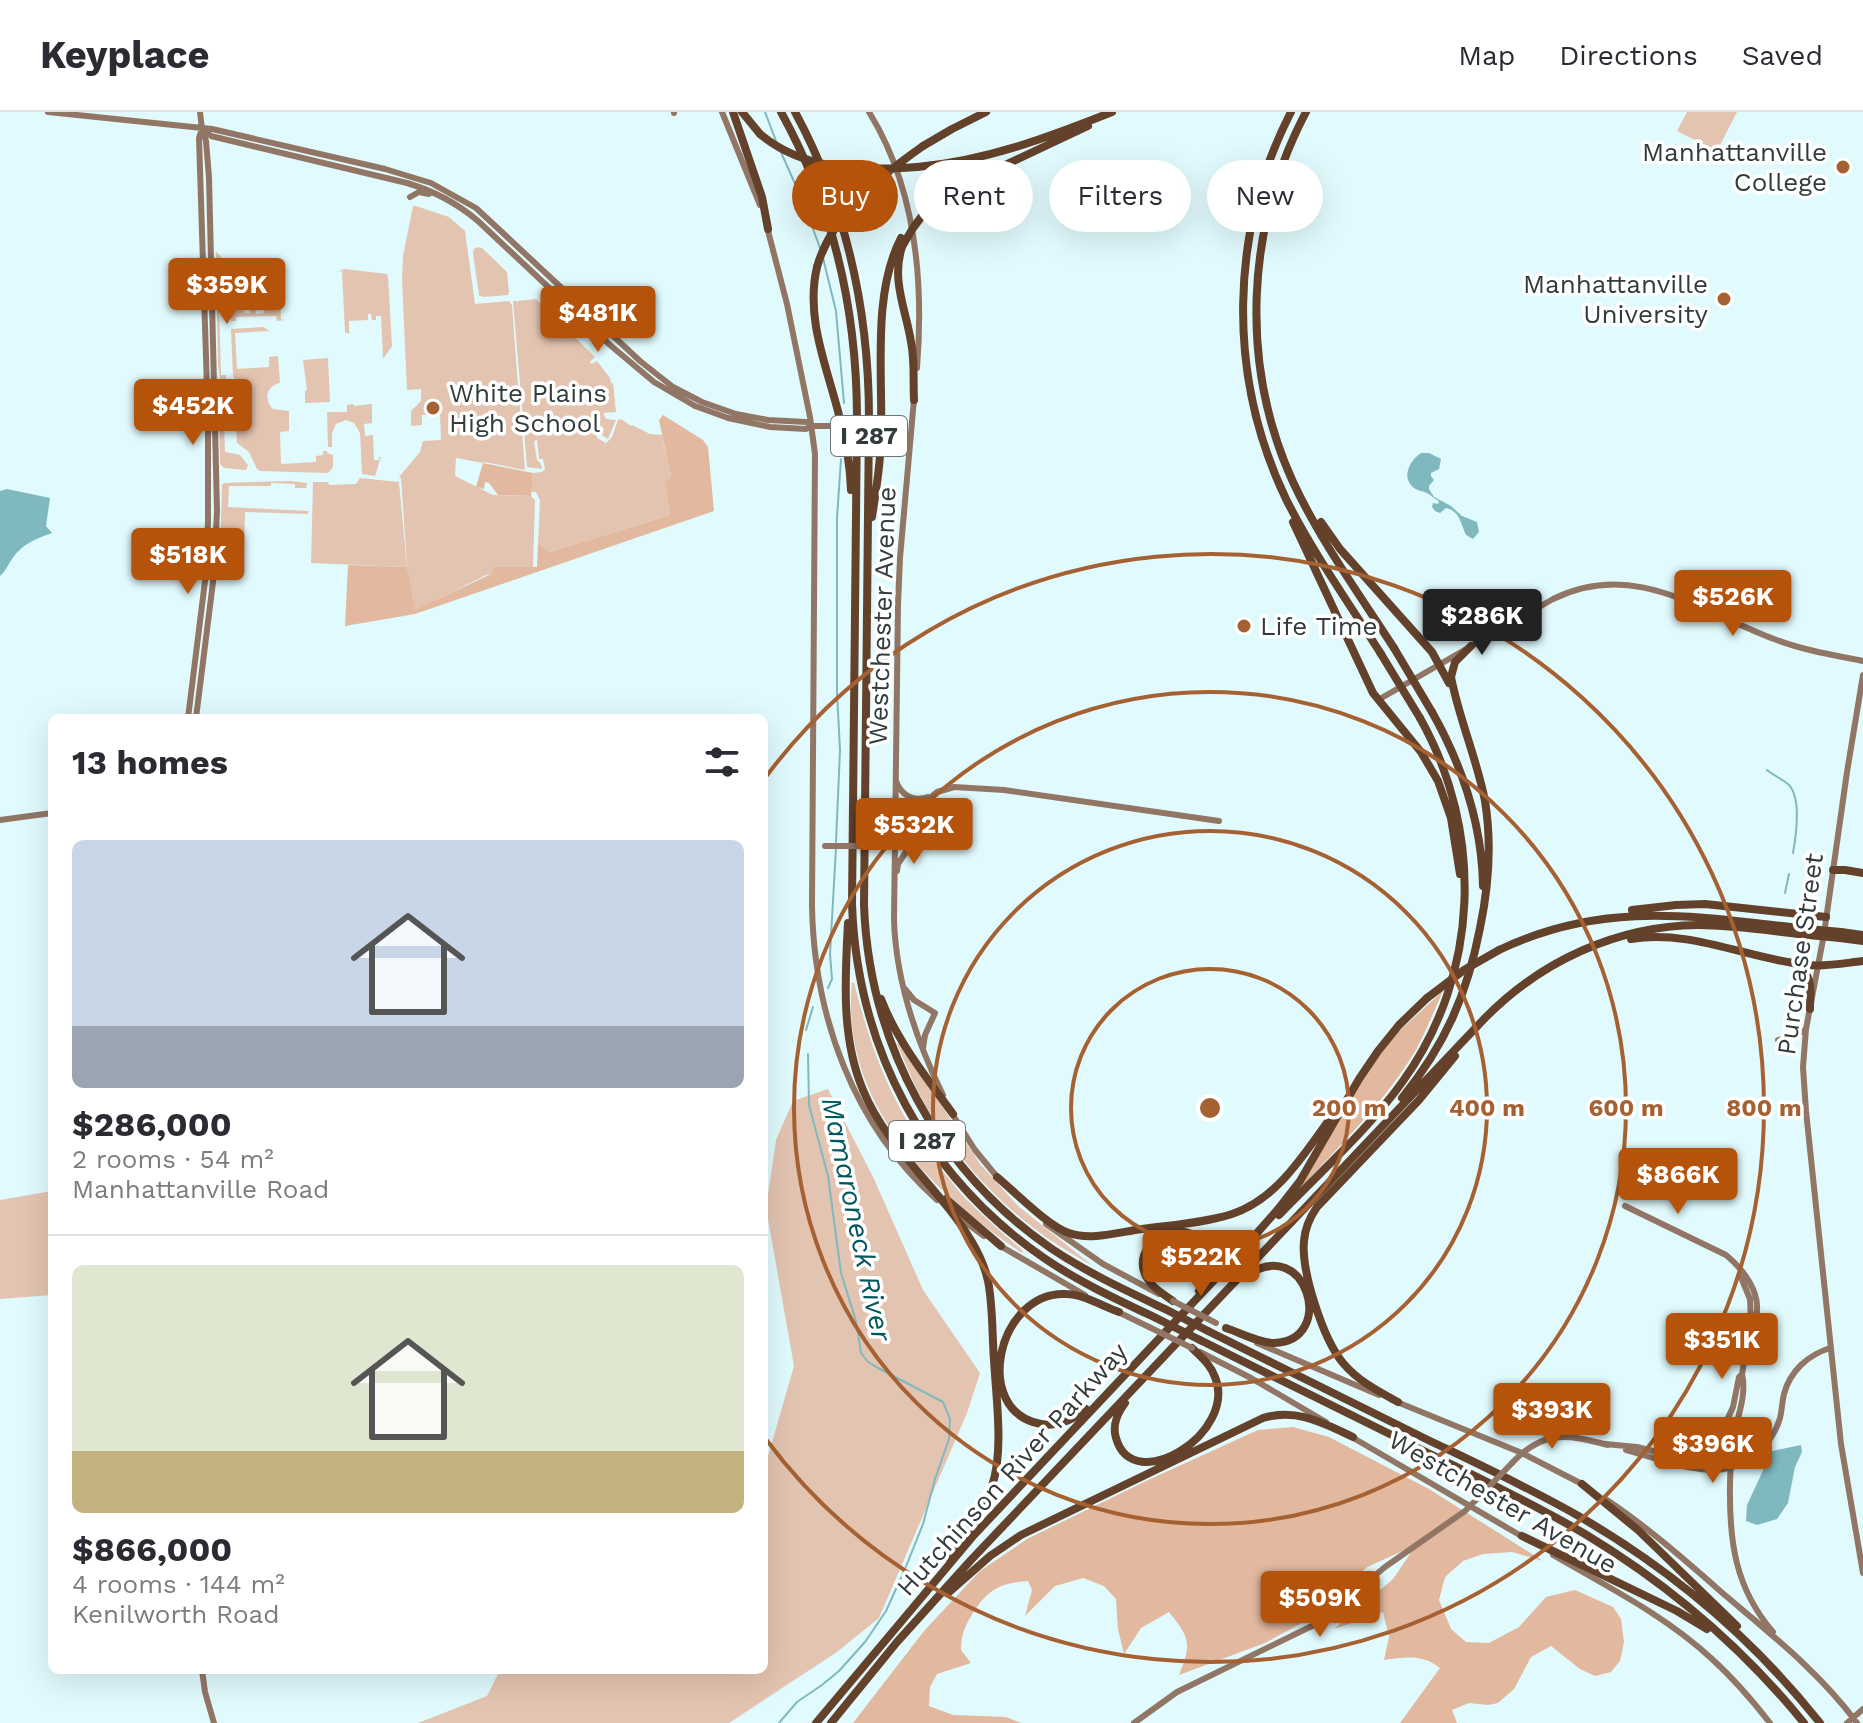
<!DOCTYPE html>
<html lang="en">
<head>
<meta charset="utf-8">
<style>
  :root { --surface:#fff; --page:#f2f2f3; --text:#2b2b33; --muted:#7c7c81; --line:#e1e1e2; --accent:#b45309 }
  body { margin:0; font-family:"Work Sans",sans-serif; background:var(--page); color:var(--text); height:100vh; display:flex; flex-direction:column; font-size:30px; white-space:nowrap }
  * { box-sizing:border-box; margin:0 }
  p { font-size:26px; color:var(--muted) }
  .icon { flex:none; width:44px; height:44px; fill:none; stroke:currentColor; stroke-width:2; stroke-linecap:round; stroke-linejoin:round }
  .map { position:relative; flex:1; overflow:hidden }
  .details { position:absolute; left:48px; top:602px; width:720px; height:960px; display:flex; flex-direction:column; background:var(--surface); border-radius:12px; box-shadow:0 8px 32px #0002 }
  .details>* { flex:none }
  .banner { position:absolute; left:792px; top:48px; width:760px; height:72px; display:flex; gap:16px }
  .price { position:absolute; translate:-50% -68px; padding:0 18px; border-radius:8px; background:var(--accent); color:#fff; font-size:26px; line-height:52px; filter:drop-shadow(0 2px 4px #0008) }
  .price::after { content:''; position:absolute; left:50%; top:48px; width:24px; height:18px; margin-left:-12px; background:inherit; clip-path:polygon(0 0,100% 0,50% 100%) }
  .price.on { background:#222; color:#fff }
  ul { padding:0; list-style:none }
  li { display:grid; align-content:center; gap:16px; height:424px; padding:0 24px }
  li+li { border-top:2px solid var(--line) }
  li span { display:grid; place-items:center; height:248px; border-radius:12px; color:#555 }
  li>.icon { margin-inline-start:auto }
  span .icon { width:144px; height:144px; fill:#fffc; stroke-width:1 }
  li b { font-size:34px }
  h2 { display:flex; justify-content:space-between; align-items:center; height:96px; padding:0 24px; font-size:34px }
  .tag { padding:0 28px; border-radius:36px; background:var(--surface); box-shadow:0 8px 32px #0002; font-size:28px; line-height:72px }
  .tag.on { background:var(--accent); color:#fff }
  header { display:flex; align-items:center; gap:48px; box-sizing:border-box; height:112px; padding:0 40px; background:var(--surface); border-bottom:2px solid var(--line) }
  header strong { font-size:38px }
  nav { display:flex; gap:44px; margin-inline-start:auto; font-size:28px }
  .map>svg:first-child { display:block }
  .green { fill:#e3c4b1 }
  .forest { fill:#e2b89e }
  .water { fill:#7fb9bf }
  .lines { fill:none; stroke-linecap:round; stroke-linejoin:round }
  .stream { stroke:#7fb9bf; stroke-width:2 }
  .secondary { stroke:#917666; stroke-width:6 }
  .highway { stroke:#63412a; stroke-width:8 }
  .secondary-bridge { stroke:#917666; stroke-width:6 }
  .highway-bridge { stroke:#63412a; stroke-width:8 }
  .ring { fill:none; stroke:#a66132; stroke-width:4 }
  .poi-dot { fill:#a66132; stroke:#fff; stroke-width:3 }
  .labels { text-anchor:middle; stroke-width:7; stroke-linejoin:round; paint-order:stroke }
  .shield { fill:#fff; stroke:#707677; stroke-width:2 }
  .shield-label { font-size:24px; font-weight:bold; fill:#323c3d }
  .poi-label { font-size:26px; fill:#323c3d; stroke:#fff; text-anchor:end }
  .street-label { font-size:26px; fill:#323c3d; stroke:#fff }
  .water-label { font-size:28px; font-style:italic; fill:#00585f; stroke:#fff }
  .centre { fill:#a66132; stroke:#fff; stroke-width:4 }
  .ring-label { font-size:24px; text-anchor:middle; font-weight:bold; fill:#a66132; stroke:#fff; stroke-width:7; stroke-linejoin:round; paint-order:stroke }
</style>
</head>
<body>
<header>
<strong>Keyplace</strong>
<nav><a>Map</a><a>Directions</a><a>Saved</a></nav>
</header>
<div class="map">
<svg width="1863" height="1611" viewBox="0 0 1863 1611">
  <rect width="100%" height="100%" fill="#e1fafd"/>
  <path class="green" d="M1687 0H1737L1717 39 1677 19Z
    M413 94H416L449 105 465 119 475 192 509 189 512 193 518 274 512 275V283H519L525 358 484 350 483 351 456 346 455 364 493 383 531 384 535 388 533 455H493L491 462 486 463 415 499 408 468 401 366 399 365 420 340 423 329 441 328 440 302 422 303V313L411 314V299L421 289V277L407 278 402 167 403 144Z
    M478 135 482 136 507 160 509 180 508 183 483 185 479 183 473 141 474 137Z
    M216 140C220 143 223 145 222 151L218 152 221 263H226L227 282V285L223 286 225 340 240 343 248 353 246 358 224 356 220 352 219 300 222 276 218 254Z
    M235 147 244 148 246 151 268 154 270 150H274V165H270V170H259L249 166H229V152Z
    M344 157 387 162 388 165 392 234 383 247 381 204H376V208H372L371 202H368V208L349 209V222L345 220 342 159 337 160Z
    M232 169 242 170 246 176 244 187H242L243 198 245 201H250V194H255L256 202 264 201V196L265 195 263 186 255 187V189H252L250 171 283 175 280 179 281 207 285 208 277 209 276 204 236 205V209H231L228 170Z
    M536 187 595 245 590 250 591 252 597 249 610 266 611 271H613L616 300 603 301 606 307 616 308 608 327 602 323 600 316 597 317V326L606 331 595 343 612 325 618 308 621 307 631 314 632 313 650 322 662 323 671 364 665 371 670 403 550 440 538 431 540 388 536 380H531L533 361 541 360 545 358 543 347H539L537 328 534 329 537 348 541 352 542 357 527 355 513 189H517L518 192V189Z
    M264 215 271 221 267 219 235 221 237 257 269 255V245L278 244 280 271C267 274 263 287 273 297L289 299V319L280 320 281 352 316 350V344L323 343V339H327V341L333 343V355L328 361 260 359 257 357 249 340 237 331 234 277 238 275 239 270 233 265 231 217Z
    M328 246 330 290 305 291V279L307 278 303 248Z
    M353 292 354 294 372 292V311L364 312 365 324 373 323 374 348H379V345H381L375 364 362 362 360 321 354 311 346 308 336 312 332 321V335H328L327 300H347V293Z
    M360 366 399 370 407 455 311 451 313 370H328L329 373 356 372Z
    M291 369 307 371 306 376H295V372L271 371V374H229L228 395 308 399V402L245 400 244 442 220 440 222 373 224 371Z
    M852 870 854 871C873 945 895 1002 945 1062 953 1071 960 1082 969 1090 986 1107 1005 1123 1023 1139L1022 1141C930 1079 840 991 852 870Z
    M900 930 980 1052 1018 1094 1093 1154C1072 1142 1050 1129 1031 1114 985 1078 943 1029 917 977 909 962 904 947 897 932Z
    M828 977 874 1067 923 1178 980 1261 967 1301 879 1506 837 1540 729 1611H418L487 1584 500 1558H764V1352L766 1351 794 1254 766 1096 776 1028 793 989Z
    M52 1079V1183L0 1187V1088Z"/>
  <path class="forest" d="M663 303 703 328 708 335 714 399 415 502 345 514 348 453 407 455 415 498 491 462 493 455H537L538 431 550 440 670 403 665 371 671 364 659 308Z
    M483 351 533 361 531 384 498 383 489 371 485 370 484 377 476 375Z
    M1443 879C1433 901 1424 925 1411 946 1380 995 1337 1036 1298 1079L1352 984 1378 944 1398 920Z
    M1293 1315 1329 1325 1429 1377 1543 1449 1512 1440 1483 1442 1463 1449 1445 1465 1439 1488 1451 1517 1466 1530 1489 1531 1519 1515 1546 1485 1575 1478 1613 1495 1621 1507 1624 1530 1620 1549 1611 1560 1595 1564 1580 1557 1551 1534 1531 1545 1514 1577 1498 1591 1488 1593 1469 1591 1452 1598 1457 1611H1400L1440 1556C1423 1542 1405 1545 1384 1548L1389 1525 1383 1500 1334 1517 1393 1467 1416 1433 1367 1455 1311 1506 1265 1531 1179 1563C1192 1532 1190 1526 1169 1500L1141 1516 1124 1542 1118 1517 1116 1487 1104 1474 1083 1466 1055 1474 1025 1504 1032 1478 1028 1469C1001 1471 988 1477 973 1501 965 1513 961 1523 961 1538L971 1551 937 1562 930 1575 929 1594 953 1603 1006 1605 1021 1611H853L924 1519 980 1459 1027 1427 1146 1369 1258 1318Z"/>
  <path class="water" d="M1421 341H1429L1441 347 1439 357 1431 361V364L1434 368 1429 374V377L1434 385 1451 394 1462 404 1477 410 1479 420 1473 427 1466 423C1461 412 1460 399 1446 396L1440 401 1435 399 1432 395 1433 391 1438 392 1439 389C1434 387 1431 383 1427 381 1423 379 1418 379 1414 376 1401 366 1409 349 1421 341Z
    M7 377 50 386 46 414 52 421C35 427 22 432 12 447 7 454 6 459 0 464V379Z
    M1801 1333 1802 1340 1795 1355 1788 1391 1777 1407 1757 1413 1746 1409 1747 1393 1772 1339Z"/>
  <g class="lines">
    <path class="stream" d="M765 0 776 29
      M780 38 804 92 820 136
      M823 146 836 199 844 291
      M1767 658C1773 663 1782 667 1788 672 1802 685 1796 724 1793 741
      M836 730 840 638 837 581V406L841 347
      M1785 781 1789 762
      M828 876 832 867 830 842 836 736
      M806 918 813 895
      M779 1611 797 1590 822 1573 839 1559 865 1530 886 1499 905 1457 923 1412 935 1367 949 1327 950 1307 943 1290 878 1256 868 1250 861 1241 856 1209 841 1161 828 1064 809 993 808 942"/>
    <path class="secondary" d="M48 0 212 17 385 57 431 71 476 96 640 249 673 275 702 290 736 302 768 308 806 310 811 314
      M722 0 760 93
      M869 0C916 76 924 168 917 256
      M674 1V0
      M202 17 211 24 407 71C434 79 457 91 478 109L610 233 654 270 695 294 728 306 770 315 806 317 811 314H828
      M410 85 419 80 429 82
      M767 115 787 192 810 305 815 342 812 794C814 904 853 1013 937 1088
      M914 287 900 446 898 492 894 808C896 870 916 928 943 983
      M1863 563 1847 660 1824 822 1806 917 1803 955 1806 999 1841 1332 1863 1461
      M1378 588 1553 487C1634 447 1700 499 1774 527 1802 538 1833 543 1863 549
      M188 606 206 461 208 409V307L199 26 202 17
      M196 606 214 462 217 399 209 65 206 29 202 17 200 0
      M896 669C901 683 913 690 928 685
      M0 708 52 701
      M882 734 900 735 908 731 927 688 937 680 954 675 1004 678 1219 709
      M897 759 898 752 912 731
      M905 877 914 888 935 901 925 923 923 936
      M1778 928 1790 926 1806 917
      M951 1000 975 1038 998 1066
      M958 1105 984 1124
      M1046 1112 1103 1152 1159 1182
      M997 1132 1085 1183
      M1740 1163 1750 1187 1751 1209
      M1116 1199 1149 1215
      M1257 1231 1379 1283
      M1200 1240 1251 1266 1326 1310
      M1397 1290 1522 1341 1584 1373
      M1713 1323H1721L1731 1328 1732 1332
      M1350 1324 1523 1425
      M1605 1332 1637 1335 1661 1341 1684 1338 1699 1331 1713 1323 1728 1306 1733 1295 1739 1265 1742 1262C1745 1247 1746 1231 1750 1217 1751 1212 1755 1209 1756 1205 1762 1181 1743 1157 1726 1143L1625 1094
      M1626 1338C1653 1345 1689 1359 1717 1358 1746 1356 1772 1334 1780 1306 1782 1298 1782 1290 1784 1282 1790 1259 1808 1243 1830 1236
      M1731 1339C1733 1314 1748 1287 1742 1262
      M1512 1351C1543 1318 1566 1322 1608 1333
      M1730 1372C1729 1429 1735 1476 1773 1520
      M1607 1388C1649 1416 1687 1450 1726 1484 1772 1523 1821 1562 1857 1611
      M1553 1443C1608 1475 1666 1504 1712 1547 1734 1567 1752 1588 1770 1611
      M202 1558 205 1580 214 1611
      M1134 1611 1177 1580 1316 1512 1385 1455 1465 1399 1480 1384
      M1847 1611 1863 1597"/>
    <path class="highway" d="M733 0 762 85 768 117
      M742 0 760 22
      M781 0C834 96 857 198 857 307L852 792C857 936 925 1064 1044 1146 1079 1170 1118 1188 1156 1206
      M795 0C847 96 869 199 869 307L864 793C869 931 938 1059 1052 1137 1088 1161 1127 1179 1165 1197
      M1291 0C1229 121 1227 264 1286 387 1313 441 1349 491 1381 542
      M1306 0C1246 114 1239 252 1293 370 1320 428 1359 482 1394 536
      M923 34 952 17 986 0
      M917 55C986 49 1049 25 1112 0
      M931 92 954 77 1088 14
      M902 135C891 168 906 198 911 230 915 249 913 269 914 288
      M817 155C805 206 827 255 839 303 846 328 850 353 851 378
      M872 405C876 378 881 351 881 324 883 262 872 182 901 126
      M1293 410 1373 581 1421 640 1438 669 1451 706 1460 762
      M1321 410 1340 437 1432 540 1449 571
      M1432 600C1463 655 1482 711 1483 774
      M1833 758H1845L1863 761
      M1632 798 1676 793 1705 792 1826 805
      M848 811C845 866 841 926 863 978 887 1037 940 1076 972 1130 979 1142 985 1155 988 1169 993 1194 992 1222 994 1248 996 1285 1004 1339 992 1374 984 1401 964 1423 948 1446
      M1841 820 1863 823
      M1840 826 1863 829
      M1631 827C1691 817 1748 847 1807 853 1826 855 1845 851 1863 849
      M1499 838C1606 787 1696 805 1808 817
      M1797 854C1814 863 1810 880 1810 897
      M881 887C897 929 927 966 953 1002
      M1402 986C1445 933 1467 883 1480 816 1489 773 1492 732 1485 689 1477 647 1459 607 1451 565L1455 550 1471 534
      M997 1065C1015 1080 1049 1115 1069 1121 1091 1129 1119 1120 1142 1117 1171 1113 1204 1111 1232 1102 1280 1086 1306 1038 1335 1000
      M946 1087 1001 1134
      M1279 1103C1320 1060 1369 1017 1403 969 1480 862 1484 720 1420 606
      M1173 1189C1165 1183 1154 1177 1149 1169 1123 1133 1186 1096 1207 1138 1214 1154 1208 1165 1199 1179
      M1226 1216C1241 1221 1259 1231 1274 1231 1338 1229 1306 1121 1247 1164
      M1208 1219C1281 1255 1353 1291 1426 1327 1478 1352 1532 1377 1582 1406 1673 1459 1755 1529 1820 1611
      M1200 1228C1276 1266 1352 1303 1428 1341 1481 1367 1534 1392 1585 1422 1668 1472 1743 1536 1804 1611
      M1398 1290C1378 1279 1358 1269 1343 1251 1323 1227 1301 1159 1304 1129 1305 1116 1310 1105 1317 1095L1419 988 1455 944
      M1125 1291C1117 1302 1112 1313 1116 1326 1133 1386 1238 1321 1215 1265 1211 1253 1201 1245 1192 1236
      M1086 1297C1073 1308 1059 1315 1041 1312 971 1300 997 1179 1066 1182 1083 1182 1102 1194 1119 1200
      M1582 1372 1638 1418 1737 1514
      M1522 1424 1677 1499 1707 1517
      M948 1481 990 1444 1021 1423 1263 1306C1297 1296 1323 1311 1353 1325
      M816 1611 974 1423 1235 1146 1279 1096 1300 1069 1359 967 1378 939 1399 913 1427 886
      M831 1611 897 1530 971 1448 1485 906C1541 849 1617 814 1698 813 1734 813 1771 819 1808 823"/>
    <path class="secondary-bridge" d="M828 314 904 315
      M825 734H882
      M1173 1189 1216 1211
      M1149 1215 1192 1236
      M1730 1372 1731 1339
      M1480 1384 1512 1351"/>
    <path class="highway-bridge" d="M760 22C804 59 862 59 917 55
      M903 133 913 116 931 92
      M817 155C832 102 879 65 923 34
      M1394 536 1432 600
      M1381 542 1420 606
      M1808 817 1841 820
      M1808 823 1840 826
      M1427 886 1464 858 1499 838
      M1165 1197 1208 1219
      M1156 1206 1200 1228"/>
  </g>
  <g class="ring">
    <circle cx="1210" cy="996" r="139"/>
    <circle cx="1210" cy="996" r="277"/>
    <circle cx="1210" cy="996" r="416"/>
    <path d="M765 666A554 554 0 1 1 765 1326"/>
  </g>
  <g class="poi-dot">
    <circle cx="1843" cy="55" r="8"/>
    <circle cx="1724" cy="187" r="8"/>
    <circle cx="433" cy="296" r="8"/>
    <circle cx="1244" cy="514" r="8"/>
  </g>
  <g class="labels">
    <g class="shield">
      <rect x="831" y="304" width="76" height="40" rx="6"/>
      <rect x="889" y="1009" width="76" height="40" rx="6"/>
    </g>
    <g class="shield-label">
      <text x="869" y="332">I 287</text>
      <text x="927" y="1037">I 287</text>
    </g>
    <g class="poi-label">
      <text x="1827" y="49">Manhattanville<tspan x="1827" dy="30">College</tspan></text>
      <text x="1708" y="181">Manhattanville<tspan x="1708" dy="30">University</tspan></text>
      <text x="449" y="290" text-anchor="start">White Plains<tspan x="449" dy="30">High School</tspan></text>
      <text x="1260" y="523" text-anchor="start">Life Time</text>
    </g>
    <g class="street-label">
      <text transform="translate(882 504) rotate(-88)" y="9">Westchester Avenue</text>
      <text transform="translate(1800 842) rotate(-82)" y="9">Purchase Street</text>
      <text transform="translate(1012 1357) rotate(-48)" y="9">Hutchinson River Parkway</text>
      <text transform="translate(1503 1390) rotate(30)" y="9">Westchester Avenue</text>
    </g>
    <g class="water-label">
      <text transform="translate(857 1107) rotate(78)" y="10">Mamaroneck River</text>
    </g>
  </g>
  <circle cx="1210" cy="996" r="12" class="centre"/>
  <g class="ring-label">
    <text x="1349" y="1004">200 m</text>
    <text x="1487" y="1004">400 m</text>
    <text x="1626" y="1004">600 m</text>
    <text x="1764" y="1004">800 m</text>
  </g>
</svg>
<b class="price" style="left:227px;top:214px">$359K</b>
<b class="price" style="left:598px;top:242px">$481K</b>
<b class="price" style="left:193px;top:335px">$452K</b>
<b class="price" style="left:188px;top:484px">$518K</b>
<b class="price" style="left:1733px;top:526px">$526K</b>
<b class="price on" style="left:1482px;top:545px">$286K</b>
<b class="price" style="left:914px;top:754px">$532K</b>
<b class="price" style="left:1678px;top:1104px">$866K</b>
<b class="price" style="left:1201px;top:1186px">$522K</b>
<b class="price" style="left:1722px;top:1269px">$351K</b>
<b class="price" style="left:1552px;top:1339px">$393K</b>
<b class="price" style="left:1713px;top:1373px">$396K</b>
<b class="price" style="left:1320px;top:1527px">$509K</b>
<div class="banner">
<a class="tag on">Buy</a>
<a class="tag">Rent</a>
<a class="tag">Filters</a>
<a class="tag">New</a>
</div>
<section class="details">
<h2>13 homes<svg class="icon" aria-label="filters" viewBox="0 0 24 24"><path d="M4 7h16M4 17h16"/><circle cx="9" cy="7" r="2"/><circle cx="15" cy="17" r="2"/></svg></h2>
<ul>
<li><span style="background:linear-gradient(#c9d6e8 75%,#9aa5b1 0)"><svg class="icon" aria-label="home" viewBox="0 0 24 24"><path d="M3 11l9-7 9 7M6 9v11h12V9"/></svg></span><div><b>$286,000</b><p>2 rooms · 54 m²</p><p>Manhattanville Road</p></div></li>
<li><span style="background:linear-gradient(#dfe7d0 75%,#c2b280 0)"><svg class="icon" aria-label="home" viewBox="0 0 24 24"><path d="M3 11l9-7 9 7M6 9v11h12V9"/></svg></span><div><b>$866,000</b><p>4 rooms · 144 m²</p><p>Kenilworth Road</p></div></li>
</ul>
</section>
</div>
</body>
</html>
